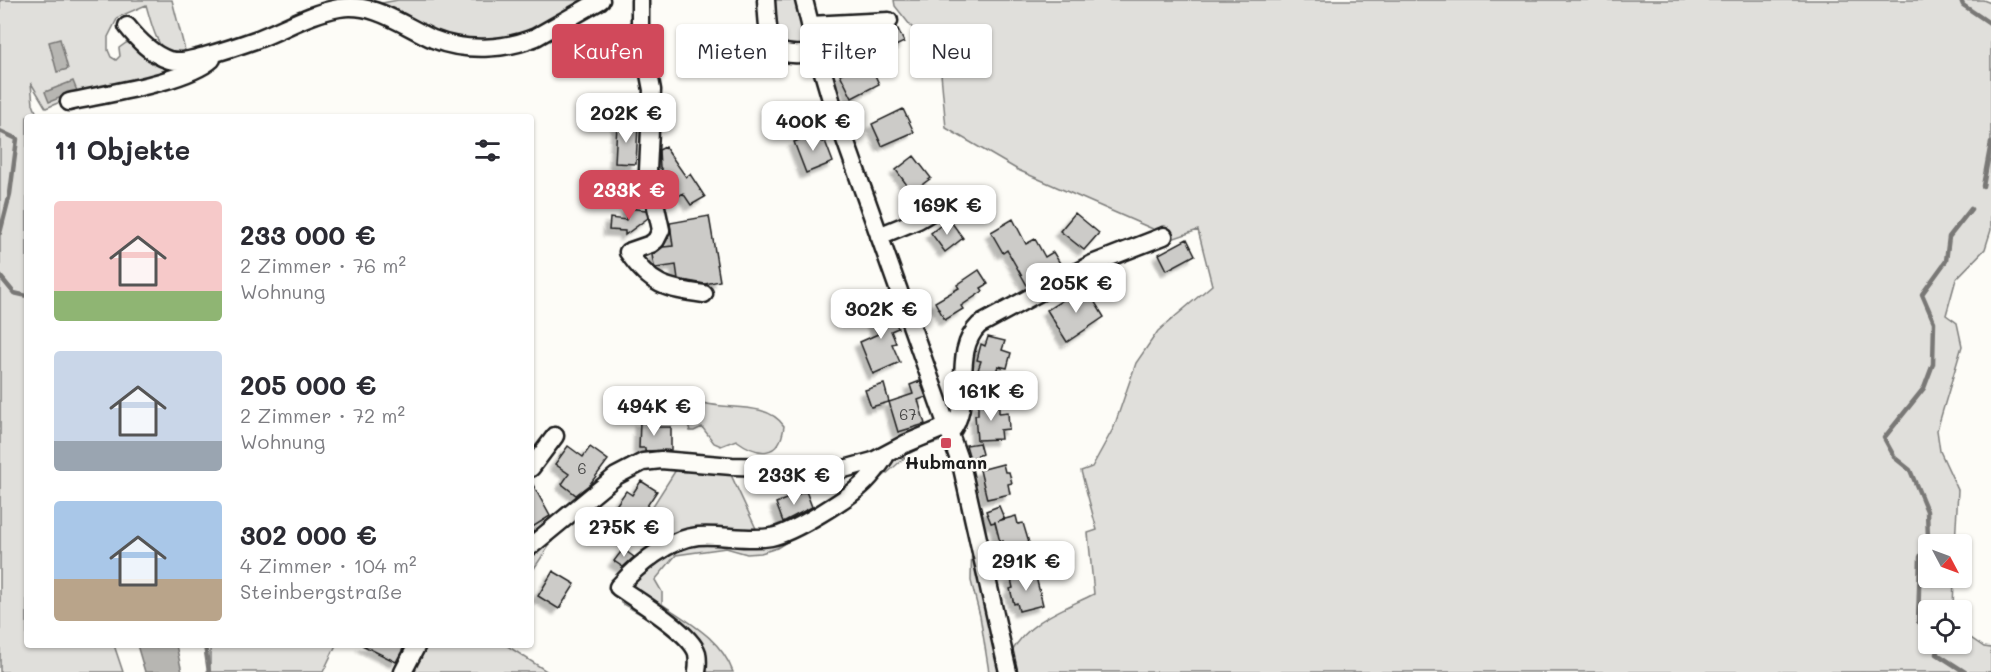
<!DOCTYPE html>
<html lang="de">
<head>
<meta charset="utf-8">
<style>
  :root { --surface:#fff; --page:#f7f7f7; --text:#2b2b33; --muted:#7c7c81; --accent:#d1495b }
  body { margin:0; font-family:Mali,sans-serif; background:var(--page); color:var(--text); height:100vh; display:flex; flex-direction:column; font-size:22px; white-space:nowrap }
  * { box-sizing:border-box; margin:0 }
  p { font-size:20px; color:var(--muted) }
  .icon { flex:none; width:33px; height:33px; fill:none; stroke:currentColor; stroke-width:2; stroke-linecap:round; stroke-linejoin:round }
  .map { position:relative; flex:1; overflow:hidden }
  .drawer { position:absolute; left:24px; top:114px; width:510px; height:534px; display:flex; flex-direction:column; background:var(--surface); border-radius:6px; box-shadow:0 2px 4px #0004 }
  .drawer>* { flex:none }
  .hud { position:absolute; left:552px; top:24px; width:570px; height:54px; display:flex; gap:12px }
  .needle { width:39px; rotate:131deg }
  .tools { position:absolute; left:1918px; top:534px; display:grid; gap:12px }
  .tools a { display:grid; place-items:center; width:54px; height:54px; border-radius:6px; background:var(--surface); box-shadow:0 2px 4px #0004; font-size:30px }
  .price { position:absolute; translate:-50% -51px; padding:0 14px; border-radius:12px; background:#fff; color:#222; font-size:20px; line-height:39px; filter:drop-shadow(0 2px 3px #0008) }
  .price::after { content:''; position:absolute; left:50%; top:36px; width:18px; height:14px; margin-left:-9px; background:inherit; clip-path:polygon(0 0,100% 0,50% 100%) }
  .price.selected { background:var(--accent); color:#fff }
  ul { padding:0; list-style:none }
  li { display:flex; align-items:center; gap:18px; height:150px; padding:0 30px }
  li span { display:grid; place-items:center; flex:none; width:168px; height:120px; border-radius:6px; color:#555 }
  li>.icon { margin-inline-start:auto }
  span .icon { width:72px; height:72px; fill:#fffc; stroke-width:1 }
  li b { font-size:26px }
  h2 { display:flex; justify-content:space-between; align-items:center; height:72px; padding:0 30px; font-size:26px }
  .pill { padding:0 21px; border-radius:6px; background:var(--surface); box-shadow:0 2px 4px #0004; font-size:21px; line-height:54px }
  .pill.selected { background:var(--accent); color:#fff }
  .map>svg:first-child { display:block }
  .green { fill:#e0dfdb; stroke:#7e7e7c; stroke-width:1.5 }
  .water { fill:#b7b6b2; stroke:#797876; stroke-width:1.5 }
  .lines { fill:none; stroke-linecap:round; stroke-linejoin:round }
  .stream { stroke:#797876; stroke-width:4.5 }
  .building { fill:#cccbc8; stroke:#1c1c1c; stroke-width:1.5; filter:url(#shadow) }
  .minor-casing { stroke:#1c1c1c; stroke-width:21 }
  .minor { stroke:#fdfcf7; stroke-width:16 }
  .poi-dot { fill:#d1495b; stroke:#fdfcf7; stroke-width:2 }
  .labels { text-anchor:middle; stroke-width:5; stroke-linejoin:round; paint-order:stroke }
  .number-label { font-size:15px; fill:#484847 }
  .poi-label { font-size:18px; font-weight:bold; fill:#1c1c1c; stroke:#fdfcf7 }
</style>
</head>
<body>
<div class="map">
<svg width="1991" height="672" viewBox="0 0 1991 672">
  <defs>
    <filter id="shadow"><feDropShadow dx="-5.5" dy="5.5" stdDeviation="1.5" flood-color="#0004"/></filter>
  </defs>
  <rect width="100%" height="100%" fill="#fdfcf7"/>
  <filter id="ink" filterUnits="userSpaceOnUse"><feTurbulence type="fractalNoise" baseFrequency=".0167" numOctaves="2"/><feDisplacementMap in="SourceGraphic" scale="12" xChannelSelector="R" yChannelSelector="G"/><feConvolveMatrix kernelMatrix="1 2 1 2 8 2 1 2 1" color-interpolation-filters="sRGB"/></filter>
  <g filter="url(#ink)">
    <path class="green" d="M0 0H172L187 58H171C155 43 152 25 146 5L118 17 108 37V50L111 57 116 60 120 56 119 48 126 43 131 42 156 59 174 66 208 58C189 79 102 91 71 98 63 100 54 105 46 108L31 83 33 104 38 117H27V645H114L123 672H0Z
      M398 0H595L535 35 472 45 366 6Z
      M770 0H798L807 43 801 50 779 46Z
      M894 0H1983L1991 3V230L1985 249 1956 279 1946 315 1957 323 1962 346 1937 430 1940 451 1958 490 1955 544H1929V578H1954L1953 610H1929V644H1962V632L1984 647 1991 648V672H1014L1011 653C1029 620 1062 610 1094 594L1088 533 1097 530 1081 471 1092 467 1114 427 1136 363 1158 331 1212 285 1198 230 1166 241 1155 230 1018 170 946 128 940 63 895 6Z
      M697 401C722 412 766 399 784 426 780 459 758 456 736 440L721 446 714 443 702 427 694 431H690L688 424 690 418 686 415 678 421 669 417 665 412 669 406Z
      M927 439 945 440 921 447 910 453 861 496 777 548 761 553 747 554 726 548 676 555 655 580 662 592V604C690 623 721 639 733 672H697V658L660 625 621 603 618 592 677 545 763 541Z
      M679 465 732 469V477L759 535H741L654 552 646 545 655 533 642 523Z
      M563 525 531 573V550Z
      M972 535 1002 672H989L980 616 971 581Z
      M210 645H336L323 672H210Z
      M421 645H506L548 672H406Z"/>
    <path class="water" d="M60 39 68 69 57 72 49 42Z
      M73 81 77 91 49 102 45 92Z
      M137 645H176L182 672H145Z"/>
    <g class="lines">
      <path class="stream" d="M1961 0 1963 5 1991 24
        M0 131 17 139 10 194 0 233
        M1983 186 1991 143
        M0 276 14 293 27 296
        M1929 626 1918 622 1920 557 1928 538 1927 511 1910 470 1895 458 1884 438 1924 388 1933 364 1934 322 1922 294 1946 261 1949 237 1971 209
        M1940 644 1937 654 1965 672
        M205 645 209 672"/>
    </g>
    <path class="building" d="M898 29 904 42 887 50 888 52 887 53 892 64 874 73 879 84 852 98 840 74 859 65 855 56 860 54 857 49Z
      M903 109 914 132 882 146 872 124Z
      M617 124 638 125 636 164 615 163Z
      M818 132 822 142 825 141 833 162 806 173 794 142Z
      M665 147 686 177 690 174 705 197 691 205 683 193 679 196 660 167 659 150Z
      M914 156 931 178 912 192 896 170Z
      M627 208 646 210 648 218 625 235V231L609 230 610 218 626 220Z
      M1075 213 1099 233 1084 250 1060 231Z
      M709 216 720 281 705 284 682 280 678 279 676 265 656 268 654 266 652 255 663 247 673 246 670 223Z
      M949 219 963 238 945 252 931 233Z
      M1013 219 1026 244 1035 239 1045 257 1053 252 1063 268 1028 287 1007 250 1003 253 991 232Z
      M1187 239 1195 255 1167 270 1159 254Z
      M979 270 988 284 981 288 983 291 961 306 963 309 945 320 935 302 959 288 957 285Z
      M1085 286 1104 317 1067 342 1047 310Z
      M886 302 898 328 891 331 896 343 892 344 900 362 873 374 860 342 878 334 867 310Z
      M988 337 1005 341 1002 350 1011 353 1007 368 998 366 995 375 978 370 981 361 977 360 981 344 985 346Z
      M920 381 926 397 918 400 925 424 898 432 889 402 913 394 910 385Z
      M884 384 889 402 871 407 865 390Z
      M999 403V413L1008 412 1009 429 1000 430 1001 439 977 440 975 415H978V404Z
      M640 421H656L655 427H671V450L645 451V448H639Z
      M979 443 982 454 970 459 966 445Z
      M568 446 583 457 590 447 608 460 590 484 576 495 562 484 569 474 555 464Z
      M1003 464 1005 472H1009L1012 483 1008 484 1010 494 987 499 980 470Z
      M531 481 550 516 531 528Z
      M641 481 657 491 637 521 615 507 626 491 632 495Z
      M806 491 812 507 783 522 776 503Z
      M999 506 1004 518 998 521 1016 516 1018 524 1023 523 1029 543 1005 549 1003 541 1000 542 995 522 991 523 986 511Z
      M623 549 634 557 623 567 614 561Z
      M553 571 575 584 559 609 538 596Z
      M1035 573 1043 605 1019 611 1017 603 1014 604 1010 589 1013 588 1011 579Z
      M362 645H405L396 662Z"/>
    <g class="lines">
      <g class="minor-casing">
        <path id="minor" d="M640 0V26L652 90 648 170 661 230 656 240 651 244 628 252C650 285 666 289 704 294
          M766 0C769 42 766 61 817 52
          M804 0 817 52 832 103 962 468 1008 672
          M810 25 889 21
          M127 26C138 40 151 54 169 60 182 63 193 59 205 56 223 51 241 45 258 39 284 29 311 13 339 8 374 2 402 25 433 39 465 52 505 50 536 37L601 0
          M69 102C104 94 187 82 212 59
          M879 236 918 220 935 210
          M950 433C975 403 950 353 979 325L1092 264 1164 236
          M531 468 555 436
          M531 546 616 476 643 462 661 460 732 466 844 469 873 461 905 444 948 426
          M403 672 417 645
          M697 672C698 666 698 659 697 653 690 632 637 600 618 587 638 565 668 539 698 536 722 534 747 541 771 537 793 533 849 498 865 482 873 474 879 466 885 457"/>
      </g>
      <use href="#minor" class="minor"/>
    </g>
  </g>
  <rect class="poi-dot" x="940" y="437" width="12" height="12" rx="3"/>
  <g class="labels">
    <g class="number-label">
      <text x="908" y="420">67</text>
      <text x="582" y="474">6</text>
    </g>
    <g class="poi-label">
      <text x="946" y="469">Hubmann</text>
    </g>
  </g>
</svg>
<div class="tools">
<a><svg class="needle" viewBox="-14 -14 28 28"><path d="M0-13l5 13h-10z" fill="#e53935"/><path d="M0 13l5-13h-10z" fill="#7c7c81"/></svg></a>
<a><svg class="icon" aria-label="locate" viewBox="0 0 24 24"><circle cx="12" cy="12" r="6"/><path d="M12 2v4M12 18v4M2 12h4M18 12h4"/></svg></a>
</div>
<b class="price" style="left:626px;top:144px">202K €</b>
<b class="price" style="left:813px;top:152px">400K €</b>
<b class="price selected" style="left:629px;top:221px">233K €</b>
<b class="price" style="left:947px;top:236px">169K €</b>
<b class="price" style="left:1076px;top:314px">205K €</b>
<b class="price" style="left:881px;top:340px">302K €</b>
<b class="price" style="left:991px;top:422px">161K €</b>
<b class="price" style="left:654px;top:437px">494K €</b>
<b class="price" style="left:794px;top:506px">233K €</b>
<b class="price" style="left:624px;top:558px">275K €</b>
<b class="price" style="left:1026px;top:592px">291K €</b>
<div class="hud">
<a class="pill selected">Kaufen</a>
<a class="pill">Mieten</a>
<a class="pill">Filter</a>
<a class="pill">Neu</a>
</div>
<section class="drawer">
<h2>11 Objekte<svg class="icon" aria-label="filters" viewBox="0 0 24 24"><path d="M4 7h16M4 17h16"/><circle cx="9" cy="7" r="2"/><circle cx="15" cy="17" r="2"/></svg></h2>
<ul>
<li><span style="background:linear-gradient(#f6c9c9 75%,#8fb573 0)"><svg class="icon" aria-label="home" viewBox="0 0 24 24"><path d="M3 11l9-7 9 7M6 9v11h12V9"/></svg></span><div><b>233 000 €</b><p>2 Zimmer · 76 m²</p><p>Wohnung</p></div></li>
<li><span style="background:linear-gradient(#c9d6e8 75%,#9aa5b1 0)"><svg class="icon" aria-label="home" viewBox="0 0 24 24"><path d="M3 11l9-7 9 7M6 9v11h12V9"/></svg></span><div><b>205 000 €</b><p>2 Zimmer · 72 m²</p><p>Wohnung</p></div></li>
<li><span style="background:linear-gradient(#a9c7e8 65%,#b9a48a 0)"><svg class="icon" aria-label="home" viewBox="0 0 24 24"><path d="M3 11l9-7 9 7M6 9v11h12V9"/></svg></span><div><b>302 000 €</b><p>4 Zimmer · 104 m²</p><p>Steinbergstraße</p></div></li>
</ul>
</section>
</div>
</body>
</html>
